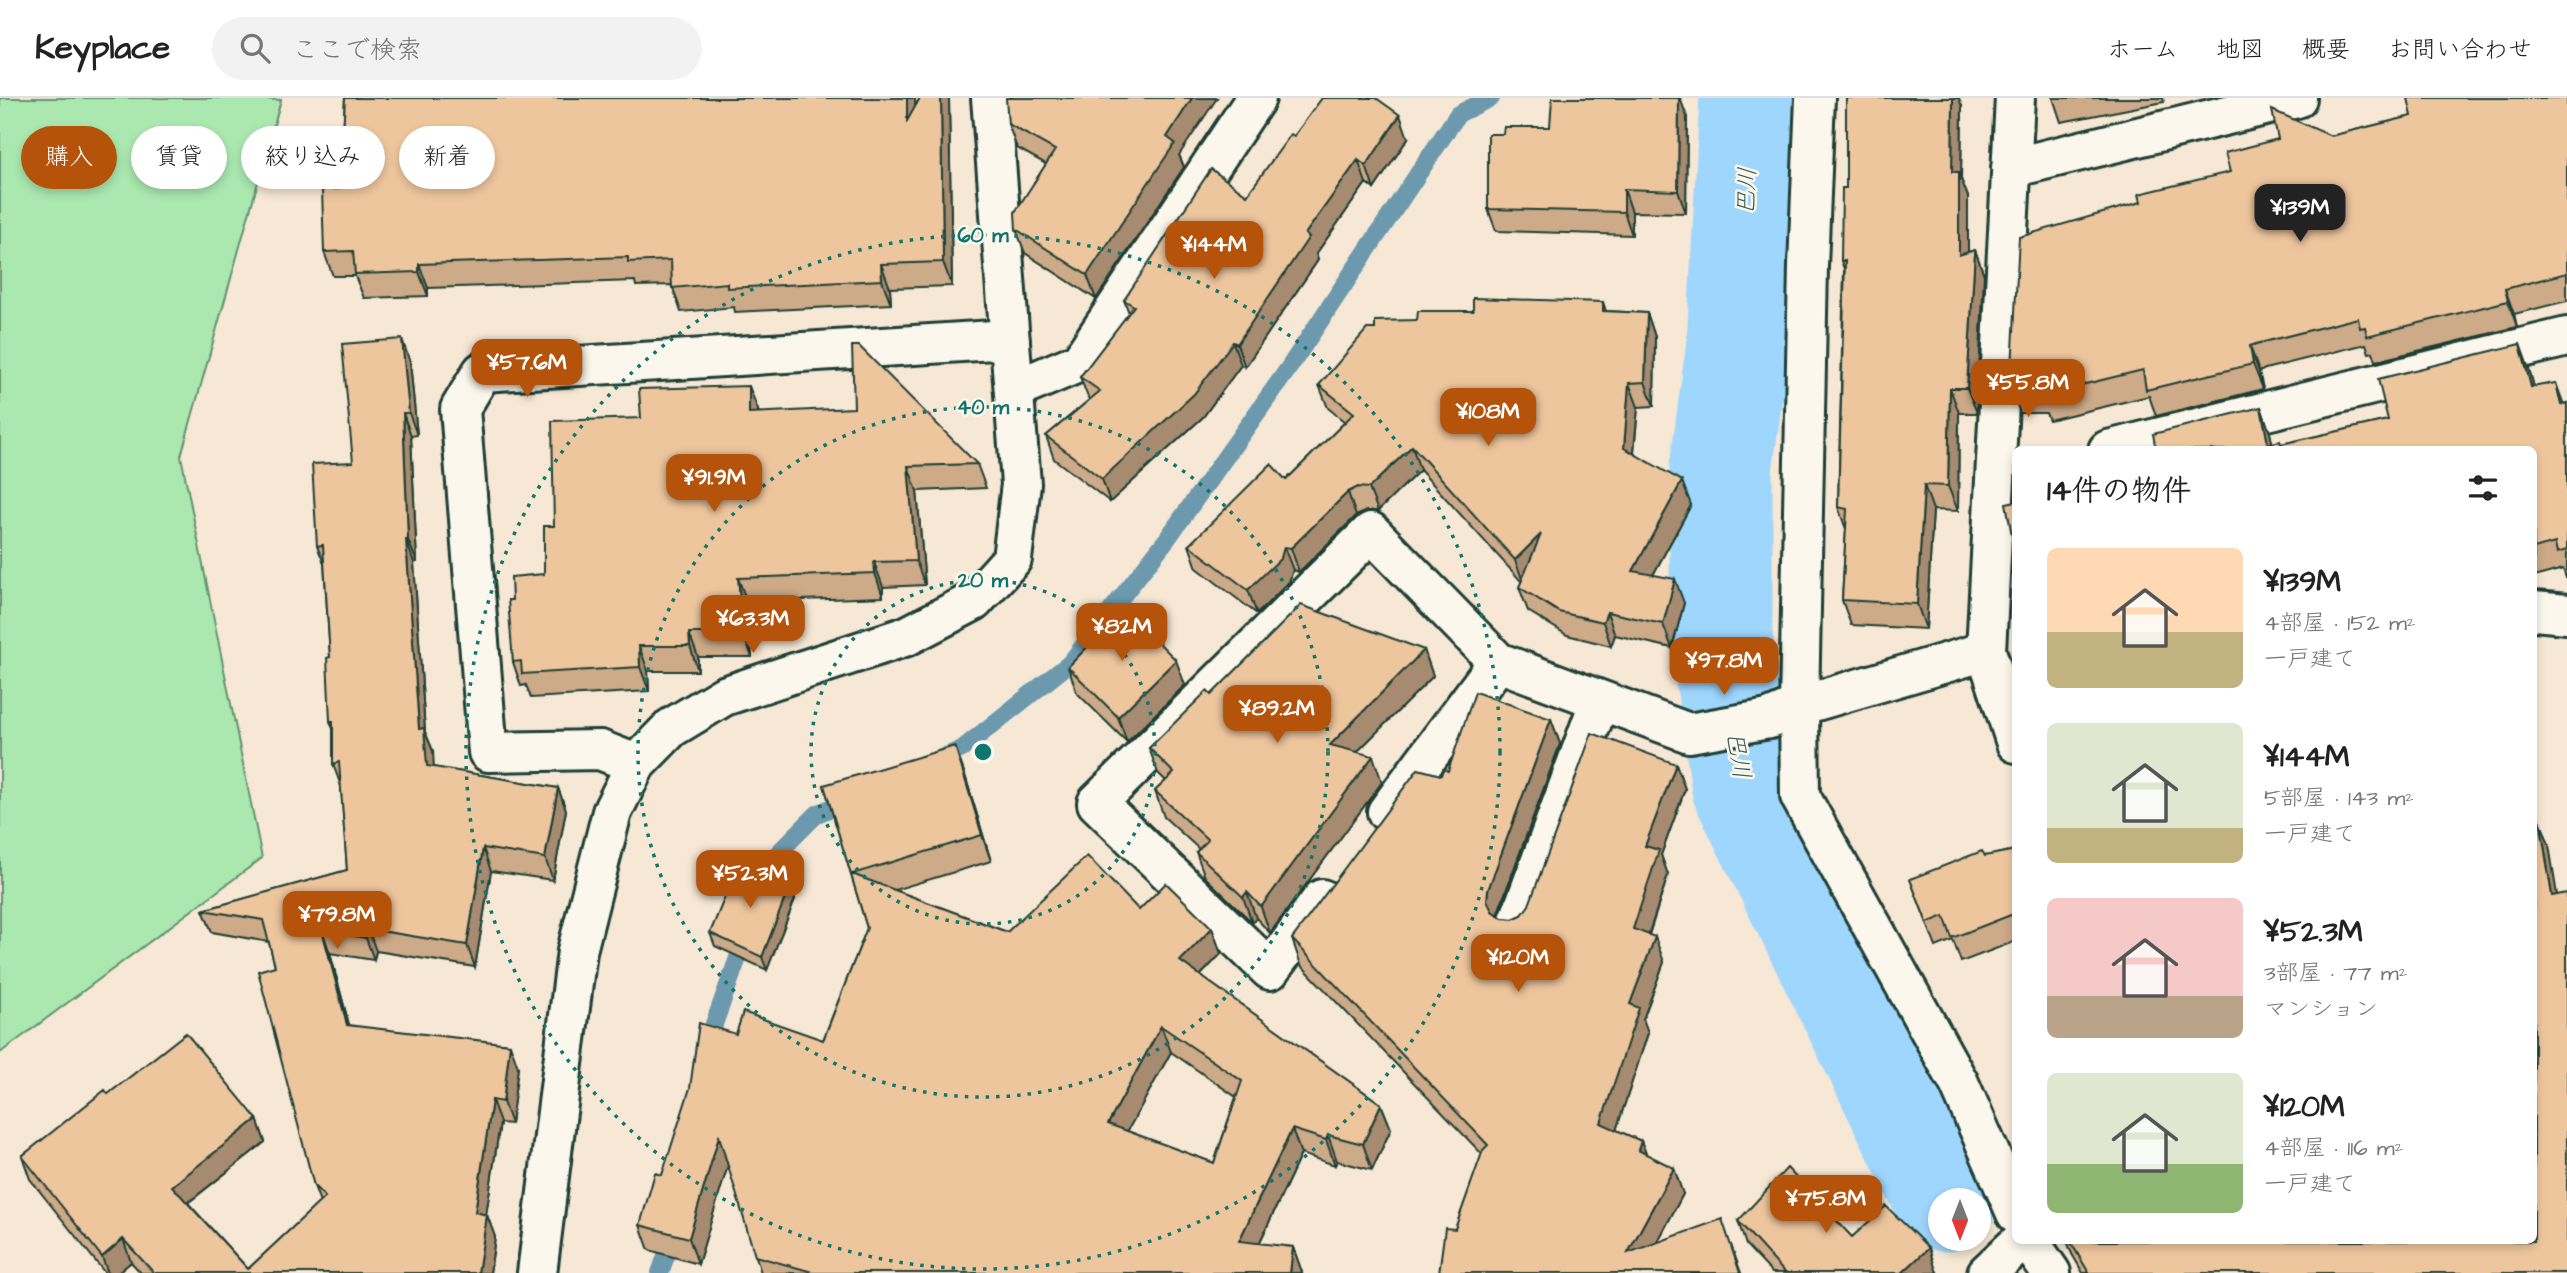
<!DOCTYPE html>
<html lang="ja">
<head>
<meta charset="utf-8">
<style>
  :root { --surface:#fff; --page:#f2f2f2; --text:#222; --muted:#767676; --line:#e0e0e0; --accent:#b45309 }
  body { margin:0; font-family:"Architects Daughter","Klee One",sans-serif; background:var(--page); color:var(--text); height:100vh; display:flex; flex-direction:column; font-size:26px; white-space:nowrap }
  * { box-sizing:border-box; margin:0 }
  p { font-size:23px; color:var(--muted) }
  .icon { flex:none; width:38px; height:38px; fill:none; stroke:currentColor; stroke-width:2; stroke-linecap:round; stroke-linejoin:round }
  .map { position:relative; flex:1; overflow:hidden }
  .drawer { position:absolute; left:2012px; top:348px; width:525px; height:798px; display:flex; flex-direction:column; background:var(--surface); border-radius:10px; box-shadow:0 4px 10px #0003 }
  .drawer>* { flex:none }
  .banner { position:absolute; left:21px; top:28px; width:665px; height:63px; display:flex; gap:14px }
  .needle { width:46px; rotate:180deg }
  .tools { position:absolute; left:1928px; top:1090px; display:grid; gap:14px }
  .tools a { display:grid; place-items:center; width:63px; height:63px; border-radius:50%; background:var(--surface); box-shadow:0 4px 10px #0003; font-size:35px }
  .price { position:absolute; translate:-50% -60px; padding:0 16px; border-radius:14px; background:var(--accent); color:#fff; font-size:23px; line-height:46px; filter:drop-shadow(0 2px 4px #0008) }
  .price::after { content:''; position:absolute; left:50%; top:42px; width:21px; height:16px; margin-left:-10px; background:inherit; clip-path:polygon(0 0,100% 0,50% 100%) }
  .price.current { background:#222; color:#fff }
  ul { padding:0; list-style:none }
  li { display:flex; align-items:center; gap:21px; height:175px; padding:0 35px }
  li span { display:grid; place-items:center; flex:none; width:196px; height:140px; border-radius:10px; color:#555 }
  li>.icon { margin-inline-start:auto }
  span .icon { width:84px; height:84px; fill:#fffc; stroke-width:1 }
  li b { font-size:30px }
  h2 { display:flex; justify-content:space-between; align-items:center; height:84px; padding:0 35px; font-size:30px }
  .tag { padding:0 24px; border-radius:32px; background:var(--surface); box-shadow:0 4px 10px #0003; font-size:24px; line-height:63px }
  .tag.current { background:var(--accent); color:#fff }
  header { display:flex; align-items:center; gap:42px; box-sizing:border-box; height:98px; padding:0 35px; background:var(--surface); border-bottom:2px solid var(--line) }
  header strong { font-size:33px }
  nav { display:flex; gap:38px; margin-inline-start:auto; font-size:24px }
  .search { width:490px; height:63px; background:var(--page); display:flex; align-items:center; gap:18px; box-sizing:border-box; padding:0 24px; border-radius:38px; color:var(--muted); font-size:26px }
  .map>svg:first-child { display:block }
  .green { fill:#aae8af; stroke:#649272; stroke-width:2 }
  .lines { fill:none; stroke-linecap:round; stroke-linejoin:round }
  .stream { stroke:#6c99ad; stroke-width:18 }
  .river { stroke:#9fd6fe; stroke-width:103 }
  .minor-casing { stroke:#1f3d34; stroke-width:44 }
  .minor { stroke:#fbf7ec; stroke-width:38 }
  .wall { fill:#cdaa88; stroke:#1f3d34; stroke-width:2; fill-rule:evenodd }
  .shaded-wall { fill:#a78b6f; stroke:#1f3d34; stroke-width:2 }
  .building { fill:#eec69e; stroke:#1f3d34; stroke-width:2; fill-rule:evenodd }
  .ring { fill:none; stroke:#0f766e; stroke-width:3.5; stroke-dasharray:3.5 7 }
  .labels { text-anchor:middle; stroke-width:5; stroke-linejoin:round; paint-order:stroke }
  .water-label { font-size:24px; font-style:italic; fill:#395c5c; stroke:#fbf7ec }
  .centre { fill:#0f766e; stroke:#fbf7ec; stroke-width:3.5 }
  .ring-label { font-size:21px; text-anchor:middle; font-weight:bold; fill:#0f766e; stroke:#fbf7ec; stroke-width:5; stroke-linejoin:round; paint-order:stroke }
</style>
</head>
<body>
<header>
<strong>Keyplace</strong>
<div class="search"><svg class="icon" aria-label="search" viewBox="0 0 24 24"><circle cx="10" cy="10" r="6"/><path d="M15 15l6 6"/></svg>ここで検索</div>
<nav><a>ホーム</a><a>地図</a><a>概要</a><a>お問い合わせ</a></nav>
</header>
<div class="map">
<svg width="2567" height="1175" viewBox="0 0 2567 1175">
  <rect width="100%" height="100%" fill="#f7e8d5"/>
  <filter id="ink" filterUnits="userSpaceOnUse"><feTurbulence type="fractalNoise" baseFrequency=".0143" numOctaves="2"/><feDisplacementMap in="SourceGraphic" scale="14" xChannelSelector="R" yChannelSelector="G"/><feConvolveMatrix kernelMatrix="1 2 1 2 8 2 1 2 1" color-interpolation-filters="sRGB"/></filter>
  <g filter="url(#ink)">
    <path class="green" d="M0 0H243L281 2 181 358 262 760 0 955Z"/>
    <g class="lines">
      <path class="stream" d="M937 662 962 651 1070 565 1167 441 1286 274 1458 16 1491 0
        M760 798 774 759 817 716 851 701
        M712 951 714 926 746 838
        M660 1175 674 1135"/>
      <path class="river" d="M1751 0 1738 247 1721 371V538L1743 689 1946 1102"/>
      <g class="minor-casing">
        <path id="minor" d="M1815 0 1808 168 1799 608 1800 698 1959 985 2016 1115
          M2015 0 1986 553 2016 645
          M2011 70 2297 0
          M1014 292 1080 264 1256 0
          M2108 352 2567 239
          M2534 513 2567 516
          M636 666 600 652 488 654 460 311 482 274 1010 241
          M1387 714 1498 564
          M1322 801 1270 872 1097 705 1371 434 1498 564 1689 635 1769 621 1799 608 1986 553
          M1518 825 1600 602
          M2029 1143 2051 1175
          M537 1175 577 853 612 714 636 666 671 630 724 598 907 538 974 503 1012 461 1021 386 991 0
          M1987 1175 2021 1143"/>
      </g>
      <use href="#minor" class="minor"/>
    </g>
    <path class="wall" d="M345 0H915V8L920 0H949L952 188 890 190 891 206 735 214 734 209 681 214 672 187 636 188 635 183 428 190V198L364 200 355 178H333L324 154 340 91Z
      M2053 0H2163L2164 4 2061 24Z
      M2567 0V203L2514 216 2517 229 2376 263 2373 254 2369 255 2366 246 2265 271 2259 274 2263 291 2156 318 2149 298 2049 322 2046 315H2020L2011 290 2141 104 2230 74 2331 38 2412 18Z
      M1962 9 1961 81 1968 99V154L1975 152 1984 177 1977 315H1959L1958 413 1933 412 1926 531 1851 527 1842 502 1846 431 1838 409 1844 171 1841 163Z
      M1687 19 1686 115 1632 114V137L1496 133 1488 111 1503 36 1550 29Z
      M1008 26 1179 57 1184 69 1096 201 1025 155 1016 131 1046 66 1017 50Z
      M1294 38 1408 40 1374 91 1366 85 1316 156 1318 162 1245 269 1241 267 1203 319 1110 404 1054 361 1046 338 1089 302 1080 279 1129 215 1124 202 1247 97Z
      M1603 204 1606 213 1647 215 1655 239 1654 308 1638 309 1634 355 1691 407 1653 477 1684 505 1672 550 1615 537 1611 548 1567 537 1528 513 1519 489 1522 484 1420 372 1378 413H1366L1356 418 1299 474 1293 472 1289 484 1257 516 1197 470 1189 447 1286 382 1345 324 1328 310 1319 287 1375 231 1417 222 1473 213Z
      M410 264 417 337 411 338 417 464 414 465 425 634 433 653V669L558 690 566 712 553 782 491 773 475 869 376 853 374 862 330 855 349 927 518 969 511 1026 500 1025 486 1116 487 1117 495 1139 490 1175H141L131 1164 118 1175H105L30 1081 22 1058 108 996 257 1021 265 1044 188 1105 248 1171 320 1104 314 1088 275 868 269 844 212 834 203 812 347 772 341 688 333 666V631L330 623V559L324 465 317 448 353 364Z
      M2529 271 2534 289 2563 306 2567 305V480H2566L2563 471 2534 479V352H2156L2261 309 2270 335 2272 345 2282 346 2388 322Z
      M758 312V314L977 366 986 390 917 393 925 487 883 489V499L747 504 752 559H698V573H648L649 593 531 600 526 587 521 588 513 564 512 502 544 476 554 428 641 320Z
      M1424 552 1433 578 1357 654 1382 684 1270 835 1256 820 1252 824 1205 779 1196 754 1199 751 1164 719 1155 693 1166 683 1158 675 1149 650 1211 597Z
      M1068 569 1185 587 1127 644 1077 595Z
      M1551 621 1560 646 1498 817 1502 820 1513 821 1522 817 1676 666 1685 691 1661 757 1668 777 1649 837 1664 864 1643 921 1648 935 1616 1032 1641 1043 1646 1056 1683 1096 1657 1145 1731 1147 1741 1175 1455 1131 1482 1056 1301 867 1292 841 1441 677Z
      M964 674 991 763 894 792 1007 834 1139 812 1212 830 1221 856 1200 878 1381 1006 1391 1031 1372 1072 1337 1063 1335 1067 1301 1056 1259 1146 1293 1149 1302 1175H761L728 1066 698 1166 649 1152 640 1127 662 1077 736 936 823 942 867 830 824 687ZM1171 954 1236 999 1214 1065 1127 1033Z
      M2540 722 2549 747 2567 1175H2083L2072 1156 2067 1143H2534Z
      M2016 752V843L1961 864 1953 842 1936 849 1910 781 1985 758Z
      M790 787 795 801 767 872 715 848 710 835Z
      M1738 1123 1938 1174 1772 1175 1746 1147Z"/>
    <path class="shaded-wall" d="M907 0H915L916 47 907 23Z
      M941 0H949L952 188 943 164Z
      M1192 0H1217L1179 57 1184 69 1096 201 1087 177 1167 39Z
      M1679 0H1680L1687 19 1686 115 1678 93Z
      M1953 0H1959L1962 9 1961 81 1968 99V182L1959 157 1952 74Z
      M1400 17 1408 40 1374 91 1366 68Z
      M1358 62 1366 85 1316 156 1318 162 1245 269 1237 246 1305 136Z
      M1624 91 1632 114V137L1624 114Z
      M1975 152 1984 177 1977 315 1967 290Z
      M419 166 428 190V198L419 174Z
      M881 166 890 190 891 206 882 182Z
      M2505 191 2514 216 2517 229 2508 203Z
      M1647 215 1655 239 1654 308 1645 284Z
      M402 241 410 264 417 337 409 315Z
      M1233 244 1241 267 1203 319 1110 404 1102 381Z
      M2520 246 2529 271 2541 314 2531 289Z
      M2250 248 2259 274 2263 291 2253 266Z
      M1629 285 1638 309 1632 373 1624 350Z
      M2556 285 2565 310 2561 307Z
      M749 288 758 312V339L749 315Z
      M1950 290 1959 315 1958 413 1948 388Z
      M2261 309 2270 335 2274 352 2268 346Z
      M403 315 411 338 417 464 408 442Z
      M1412 348 1420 372 1378 413 1369 390Z
      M908 368 917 393 925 487 916 463Z
      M1682 383 1691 407 1642 497 1633 473Z
      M1924 387 1933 412 1926 531 1917 506Z
      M1348 394 1356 418 1299 474 1291 450Z
      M1541 436 1524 486 1515 462Z
      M406 442 414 465 425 634 433 653 435 690 427 668 419 631Z
      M1284 449 1293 472 1289 484 1257 516 1248 492Z
      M874 464 883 489V499L875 475Z
      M738 480 747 504 752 559 743 535Z
      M1675 481 1684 505 1672 550 1663 526Z
      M1607 514 1615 537 1611 548 1603 524Z
      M689 535 698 559V573L690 548Z
      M639 548 648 573 649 593 640 569Z
      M1424 552 1433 578 1339 672 1330 647Z
      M1176 562 1185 587 1127 644 1118 619Z
      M1551 621 1560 646 1497 817 1496 828 1487 802 1488 792Z
      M955 648 964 674 991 763 982 737Z
      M1373 658 1382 684 1270 835 1261 809Z
      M1676 666 1685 691 1661 757 1668 777 1642 856 1633 831 1645 748Z
      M558 690 566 712 553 782 545 760Z
      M2540 722 2549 747 2561 822 2552 798Z
      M483 750 491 773 475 869 467 847Z
      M790 787 795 801 767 872 762 859Z
      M1247 794 1256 820 1252 824 1243 799Z
      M1212 830 1221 856 1189 889 1180 863Z
      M368 831 376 853 374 862 366 840Z
      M322 832 330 855 355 949 347 927Z
      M1655 839 1664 864 1643 921 1648 935 1610 1051 1601 1025 1630 906Z
      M1161 928 1171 954 1117 1052 1108 1026Z
      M510 946 518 969 511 1026 503 1004Z
      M492 1002 500 1025 483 1137 475 1114Z
      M1381 1006 1391 1031 1372 1072 1363 1046Z
      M257 1021 265 1044 181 1110 172 1088Z
      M1292 1031 1301 1056 1248 1169 1239 1143Z
      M1328 1037 1337 1063 1335 1067 1326 1042Z
      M719 1038 729 1064 698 1166 689 1140Z
      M1641 1043 1651 1068 1638 1052Z
      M1674 1070 1683 1096 1641 1175 1628 1155Z
      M487 1117 495 1139 490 1175H478Z
      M123 1141 131 1164 118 1175H108L102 1159Z
      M1293 1149 1302 1174V1175H1290Z
      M1929 1150 1937 1175H1902Z"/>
    <path class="building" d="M345 0H907V23L920 0H941L943 164 881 166 882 182 727 190V185L672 190 671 162 628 164V159L419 166V174L355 176 353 153 324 154 322 91H340Z
      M1006 0H1192L1167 39 1175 45 1087 177 1016 131 1015 114 1055 52 1008 26Z
      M1322 0H1376L1400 17 1366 68 1358 62 1305 136 1309 139 1237 246 1233 244 1194 296 1102 381 1046 338 1100 293 1080 279 1134 208 1124 202 1211 71 1247 97 1291 36 1294 38Z
      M1552 0H1679L1678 93 1624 91V114L1488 111V36H1503L1504 29H1550Z
      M1846 0H1953L1952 74H1959V157L1975 152 1967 290H1950L1948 388 1924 387 1917 506 1842 502 1847 411 1838 409 1845 163H1841L1842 90H1846Z
      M2408 0H2567V175L2505 191 2508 203 2367 238 2365 229 2360 230 2358 220 2256 246 2250 248 2253 266 2146 292 2143 272 2040 297 2038 290H2011L2019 139 2141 104 2139 96 2230 74 2225 55 2278 41 2272 12 2331 38 2412 18Z
      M1473 200 1603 204V213L1647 215 1645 284 1629 285 1624 350 1682 383 1633 473 1675 481 1663 526 1607 514 1603 524 1559 514 1519 489 1541 436 1515 462 1412 348 1369 390 1358 389 1348 394 1291 450 1284 449 1281 460 1248 492 1189 447 1271 366 1286 382 1354 315 1319 287 1367 231H1375V223L1417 222 1418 213H1473Z
      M402 241 409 315H403L408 442H406L419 631 424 630 427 668 558 690 545 760 483 750 467 847 368 831 366 840 322 832 347 927 510 946 503 1004 492 1002 475 1114 487 1117 478 1175H154L123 1141 102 1159 22 1058 105 992 108 996 186 935 257 1021 172 1088 248 1171 325 1099 314 1088 258 873 275 868 263 822 203 812 347 772 339 664 333 666V623H330L327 560 330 559 323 447 317 448 312 366 353 364 342 246Z
      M2520 246 2531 289 2556 285 2561 307 2567 305V452L2557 455 2555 445 2534 451V352H2156L2153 336 2261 309 2268 346 2280 343 2281 346 2388 322 2378 281Z
      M852 248H859L977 366 908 368 916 463 874 464 875 475 738 480 743 535H689L690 548H639L640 569 522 576 521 563 513 564 508 502H512L511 479 544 476V428H554L552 323 641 320 639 291 749 288V315L854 310Z
      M2016 403V454H2015L2006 405Z
      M1301 507 1424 552 1330 647 1373 658 1261 809 1247 794 1243 799 1196 754 1208 742 1155 693 1174 675 1149 650 1207 593 1211 597Z
      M1125 511 1176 562 1118 619 1068 569 1098 538 1100 540Z
      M1475 594 1551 621 1488 792 1487 802 1492 813 1502 820 1513 821 1522 817 1529 807 1592 635 1676 666 1645 748 1659 752 1633 831 1655 839 1630 906 1639 910 1601 1025 1641 1043 1638 1052 1674 1070 1628 1155 1722 1121 1740 1175H1439L1445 1130 1455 1131 1483 1052 1488 1047 1292 841 1418 671 1441 677 1443 671 1448 673Z
      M955 648 982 737 852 776 1007 834 1087 758 1139 812 1166 785 1212 830 1180 863 1381 1006 1363 1046 1328 1037 1326 1042 1292 1031 1239 1143 1293 1149 1290 1175H805L809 1173 755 1158 719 1038 689 1140 640 1127 655 1075 662 1077 690 990 699 925 736 936 743 914 823 942 824 940 867 830 824 687ZM1161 928 1242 983 1214 1065 1108 1026Z
      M2540 722 2552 798 2567 795V1175H2089L2070 1143H2534V723Z
      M2016 752V815L1952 840 1944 818 1927 825 1910 781 1982 753 1985 758Z
      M738 767 790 787 762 859 710 835Z
      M1787 1070 1852 1139 1886 1108 1929 1150 1902 1175H1785L1738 1123Z"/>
  </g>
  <g class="ring">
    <circle cx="983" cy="654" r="172"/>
    <circle cx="983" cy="654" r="345"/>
    <circle cx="983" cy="654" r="517"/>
  </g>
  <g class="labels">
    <g class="water-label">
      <text transform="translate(1746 93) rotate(-87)" y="8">巴川</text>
      <text transform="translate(1739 657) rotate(81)" y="8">巴川</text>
    </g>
  </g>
  <circle cx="983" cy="654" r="10" class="centre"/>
  <g class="ring-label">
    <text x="983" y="144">60 m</text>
    <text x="983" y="316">40 m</text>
    <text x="983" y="489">20 m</text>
  </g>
</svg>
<div class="tools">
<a><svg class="needle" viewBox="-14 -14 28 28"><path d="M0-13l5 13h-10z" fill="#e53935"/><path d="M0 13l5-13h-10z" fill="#767676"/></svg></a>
</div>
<b class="price current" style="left:2300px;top:146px">¥139M</b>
<b class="price" style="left:1214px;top:183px">¥144M</b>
<b class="price" style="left:527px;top:301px">¥57.6M</b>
<b class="price" style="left:2028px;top:321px">¥55.8M</b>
<b class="price" style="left:1488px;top:350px">¥108M</b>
<b class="price" style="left:714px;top:416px">¥91.9M</b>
<b class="price" style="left:753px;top:557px">¥63.3M</b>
<b class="price" style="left:1122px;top:565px">¥82M</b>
<b class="price" style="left:1724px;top:599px">¥97.8M</b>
<b class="price" style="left:1277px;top:647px">¥89.2M</b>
<b class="price" style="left:750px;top:812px">¥52.3M</b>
<b class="price" style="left:337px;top:853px">¥79.8M</b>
<b class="price" style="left:1518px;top:896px">¥120M</b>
<b class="price" style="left:1826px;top:1137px">¥75.8M</b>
<div class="banner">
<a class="tag current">購入</a>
<a class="tag">賃貸</a>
<a class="tag">絞り込み</a>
<a class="tag">新着</a>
</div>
<section class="drawer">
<h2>14件の物件<svg class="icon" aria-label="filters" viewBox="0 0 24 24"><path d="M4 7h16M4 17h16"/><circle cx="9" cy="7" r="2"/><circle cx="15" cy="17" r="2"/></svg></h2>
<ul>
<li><span style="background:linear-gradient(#ffd9b3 60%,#c2b280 0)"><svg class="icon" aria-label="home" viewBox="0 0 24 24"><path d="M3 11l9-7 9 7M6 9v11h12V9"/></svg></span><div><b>¥139M</b><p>4部屋 · 152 m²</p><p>一戸建て</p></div></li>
<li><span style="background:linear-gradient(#dfe7d0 75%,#c2b280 0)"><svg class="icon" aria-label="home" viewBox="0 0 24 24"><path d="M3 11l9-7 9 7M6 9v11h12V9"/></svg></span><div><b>¥144M</b><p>5部屋 · 143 m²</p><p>一戸建て</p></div></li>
<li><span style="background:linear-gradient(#f6c9c9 70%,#b9a48a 0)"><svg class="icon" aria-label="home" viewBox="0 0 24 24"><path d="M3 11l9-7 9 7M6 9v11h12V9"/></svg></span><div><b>¥52.3M</b><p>3部屋 · 77 m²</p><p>マンション</p></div></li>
<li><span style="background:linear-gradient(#dfe7d0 65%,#8fb573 0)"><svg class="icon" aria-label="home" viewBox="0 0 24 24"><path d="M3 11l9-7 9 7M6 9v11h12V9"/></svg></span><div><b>¥120M</b><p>4部屋 · 116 m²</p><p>一戸建て</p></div></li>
</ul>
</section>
</div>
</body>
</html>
